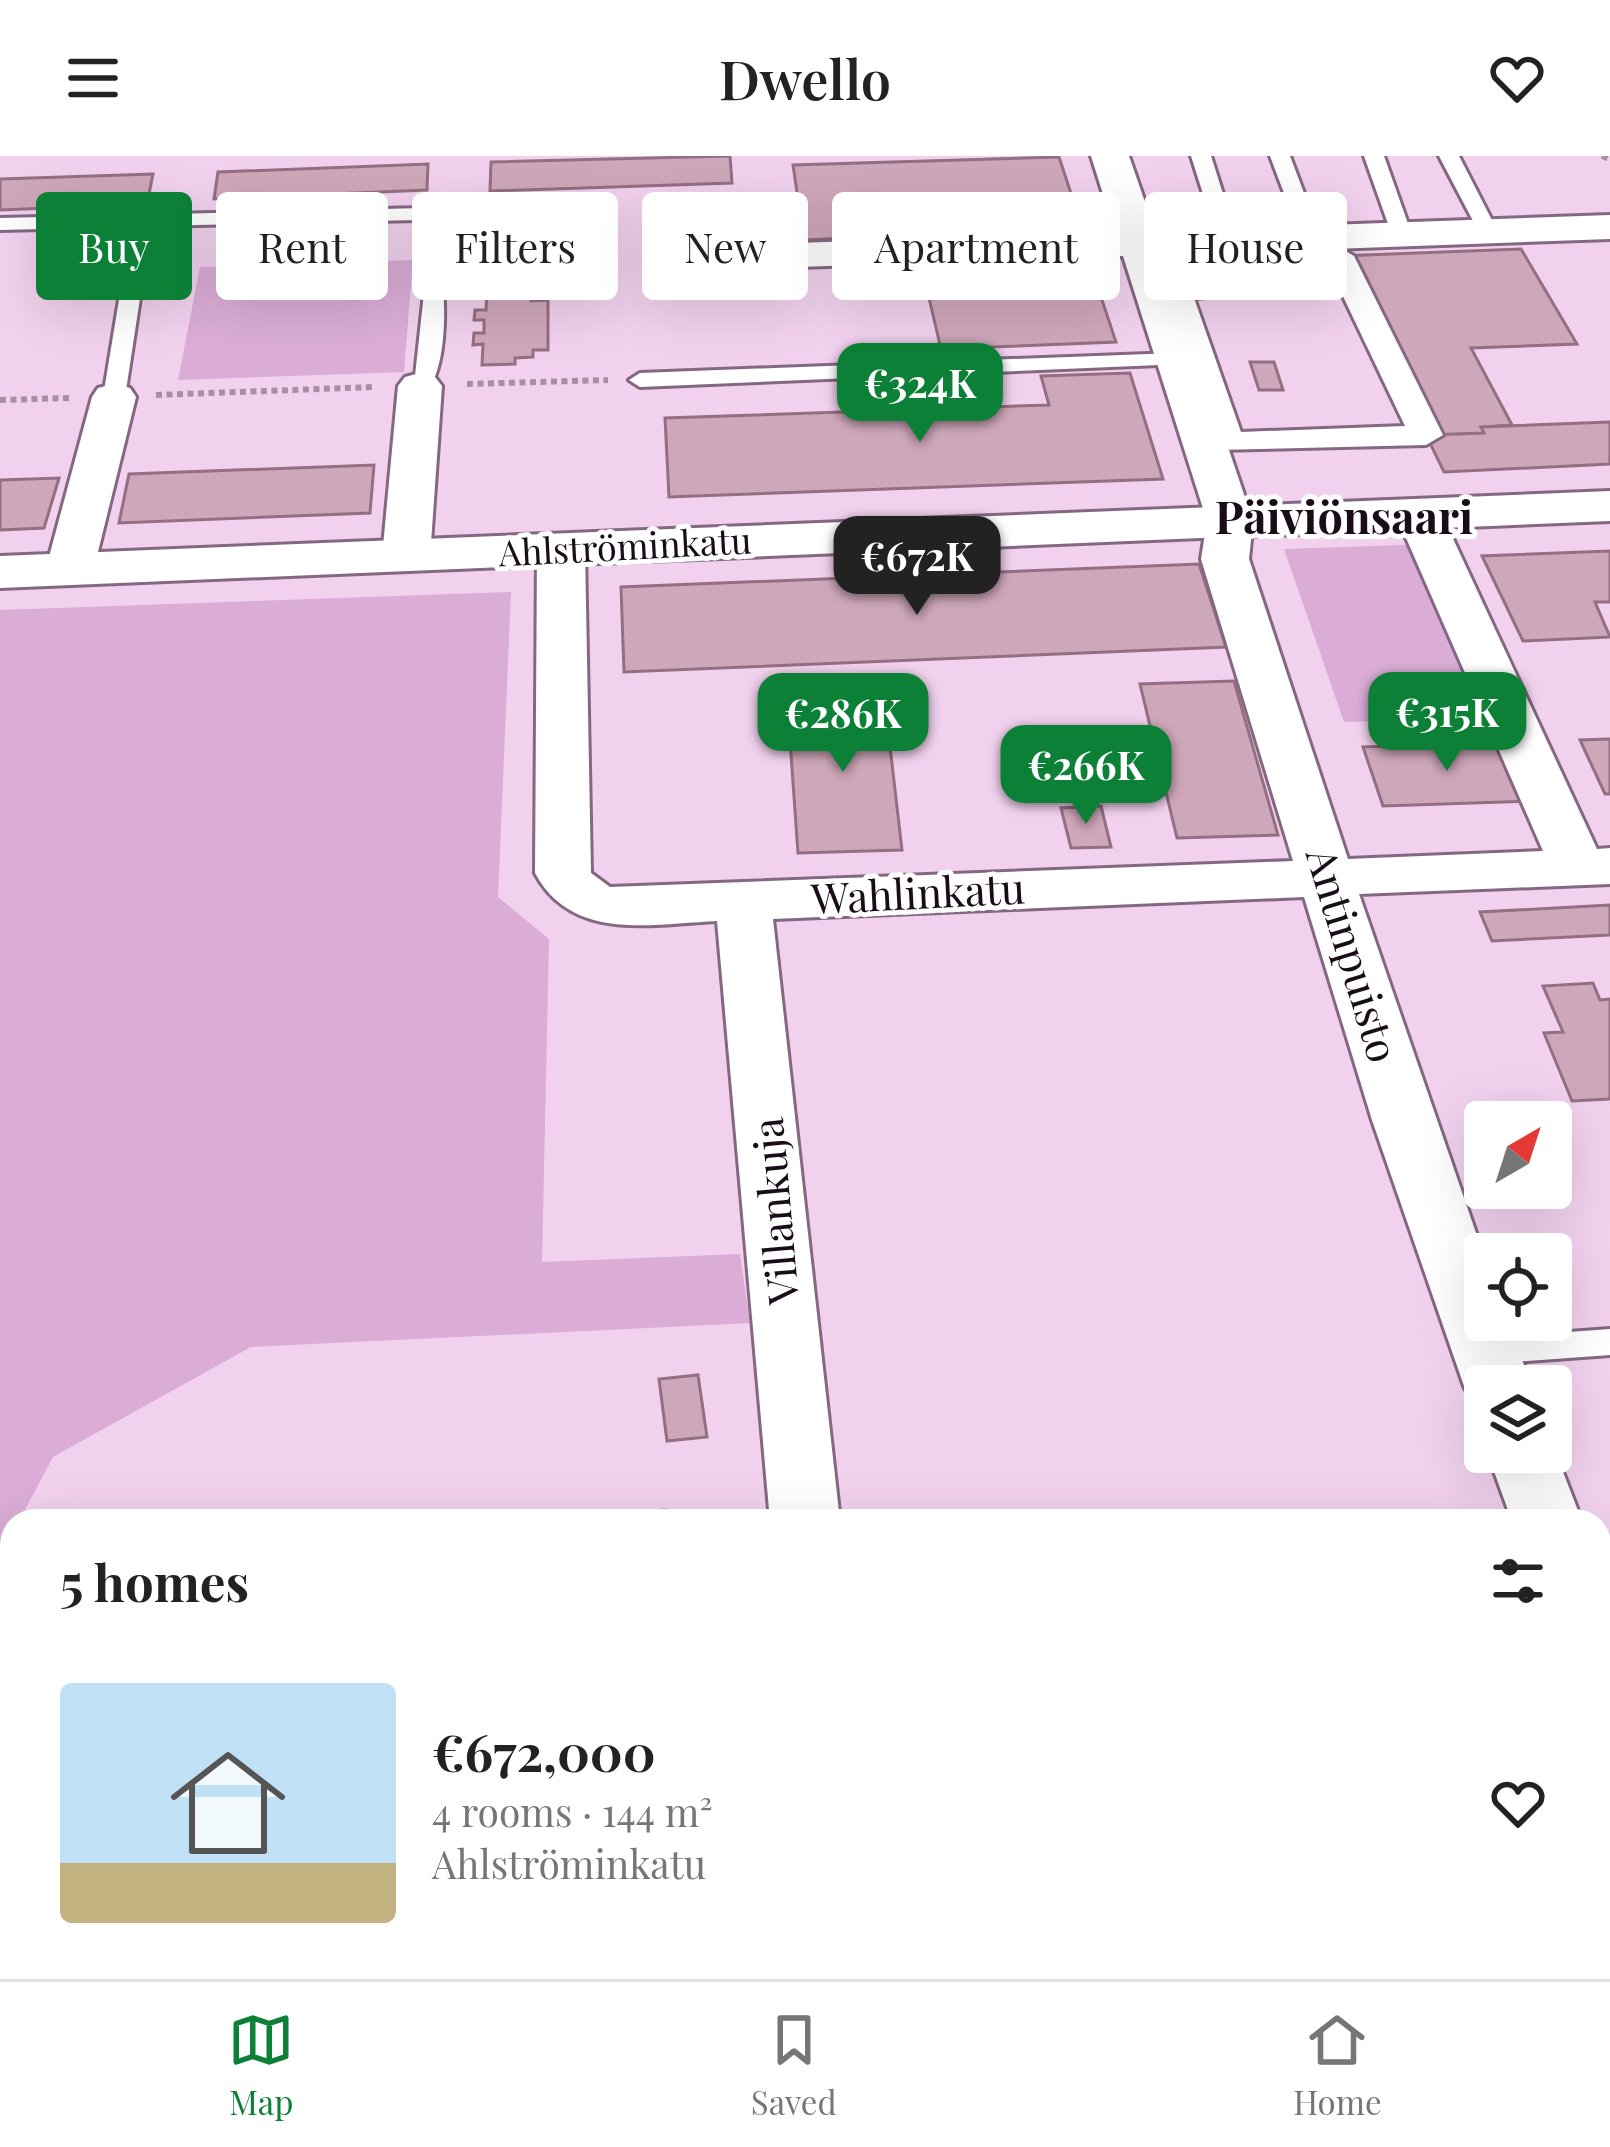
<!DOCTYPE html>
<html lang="en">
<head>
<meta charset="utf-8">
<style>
  :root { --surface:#fff; --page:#f6f6f6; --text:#222; --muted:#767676; --line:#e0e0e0; --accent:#0d8037 }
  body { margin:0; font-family:"Playfair Display",serif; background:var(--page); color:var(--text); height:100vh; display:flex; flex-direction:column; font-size:45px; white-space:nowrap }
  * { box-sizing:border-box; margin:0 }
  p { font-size:39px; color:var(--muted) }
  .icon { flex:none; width:66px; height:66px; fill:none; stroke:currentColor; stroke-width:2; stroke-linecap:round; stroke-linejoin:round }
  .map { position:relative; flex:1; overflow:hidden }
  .panel { position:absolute; left:0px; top:1353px; width:1611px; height:471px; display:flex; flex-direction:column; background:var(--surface); border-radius:36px 36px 0 0; box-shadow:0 12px 48px #0002 }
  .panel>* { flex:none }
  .hud { position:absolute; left:36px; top:36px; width:1539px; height:108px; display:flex; gap:24px }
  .needle { width:78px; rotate:39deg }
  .controls { position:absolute; left:1464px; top:945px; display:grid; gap:24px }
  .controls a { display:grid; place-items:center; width:108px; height:108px; border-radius:12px; background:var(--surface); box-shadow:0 12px 48px #0002; font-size:60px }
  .price { position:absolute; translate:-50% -102px; padding:0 27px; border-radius:24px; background:var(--accent); color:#fff; font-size:39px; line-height:78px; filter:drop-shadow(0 3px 6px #0008) }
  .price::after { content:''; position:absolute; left:50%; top:72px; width:36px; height:27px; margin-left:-18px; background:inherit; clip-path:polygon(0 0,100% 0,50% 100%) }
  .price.active { background:#222; color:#fff }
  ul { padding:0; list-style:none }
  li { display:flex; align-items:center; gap:36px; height:300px; padding:0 60px }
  li span { display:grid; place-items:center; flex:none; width:336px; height:240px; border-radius:12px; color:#555 }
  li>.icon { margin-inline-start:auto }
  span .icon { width:144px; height:144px; fill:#fffc; stroke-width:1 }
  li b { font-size:51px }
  h2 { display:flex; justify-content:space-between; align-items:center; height:144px; padding:0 60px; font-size:51px }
  .pill { padding:0 42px; border-radius:12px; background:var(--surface); box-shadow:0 12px 48px #0002; font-size:42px; line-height:108px }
  .pill.active { background:var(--accent); color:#fff }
  header { display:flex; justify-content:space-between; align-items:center; height:156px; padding:0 60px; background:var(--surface); font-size:54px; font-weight:600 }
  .tab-bar { display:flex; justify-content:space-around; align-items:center; height:168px; border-top:3px solid var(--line); background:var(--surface); font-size:33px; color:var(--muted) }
  .tab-bar a { display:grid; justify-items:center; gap:6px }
  .tab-bar .active { color:var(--accent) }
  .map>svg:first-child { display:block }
  .green { fill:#daacd6 }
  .building { fill:#cfa7ba; stroke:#946f81; stroke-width:3 }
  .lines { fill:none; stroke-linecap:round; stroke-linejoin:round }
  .service-casing { stroke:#846882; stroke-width:6 }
  .pedestrian-casing { stroke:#846882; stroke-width:6 }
  .minor-casing { stroke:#846882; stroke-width:6 }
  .tertiary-casing { stroke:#846882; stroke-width:6 }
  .path-far1 { stroke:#a78ea5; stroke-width:6; stroke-dasharray:6 4.5; stroke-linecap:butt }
  .path { stroke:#a78ea5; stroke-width:9; stroke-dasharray:10 8; stroke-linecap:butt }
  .service { fill:#fff; fill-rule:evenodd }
  .pedestrian { fill:#fff; fill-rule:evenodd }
  .minor { fill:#fff; fill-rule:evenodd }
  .tertiary { fill:#fff; fill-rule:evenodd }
  .labels { text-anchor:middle; stroke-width:10; stroke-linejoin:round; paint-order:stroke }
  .far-street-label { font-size:36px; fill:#180d18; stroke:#fefefe }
  .street-label { font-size:42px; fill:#180d18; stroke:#fefefe }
  .far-district-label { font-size:45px; font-weight:bold; fill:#180d18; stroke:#fefefe }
</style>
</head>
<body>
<header><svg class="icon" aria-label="menu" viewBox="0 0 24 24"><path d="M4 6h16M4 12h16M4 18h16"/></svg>Dwello<svg class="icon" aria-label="heart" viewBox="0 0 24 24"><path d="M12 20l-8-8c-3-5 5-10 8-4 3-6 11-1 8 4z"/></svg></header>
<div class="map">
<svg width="1610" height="1823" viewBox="0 0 1610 1823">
  <rect width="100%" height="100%" fill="#f1d1ee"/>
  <path class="green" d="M413 104 404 216 178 224 200 111Z
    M1434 388 1508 562 1344 566 1284 393Z
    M511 436 498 741 549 783 542 1106 740 1098 750 1167 251 1191 53 1301 19 1365H12V1379L0 1402V454Z"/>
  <path class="building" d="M730 0 732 27 490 35 491 6Z
    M1059 1 1083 74 1017 77 1013 62 917 65 920 79 869 81 871 90H847L845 82 804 84 793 9Z
    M428 8 427 34 214 43 218 16Z
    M153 18 147 48 0 54V23Z
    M1521 93 1577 188 1471 192 1512 269 1481 271 1484 277 1426 279 1339 100Z
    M1088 102 1116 186 941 193 921 108Z
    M1223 103 1234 131 1175 133 1165 105Z
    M513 134 531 138V145L548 144V194H533V201L515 202V208L482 209 483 188 473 189 474 177H484V164H474L475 154H486L487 135Z
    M1250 206H1274L1283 234H1259Z
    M1130 217 1163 323 669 341 665 262 1049 249 1041 220Z
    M1610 266V308L1444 316 1426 279 1484 277 1481 271Z
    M374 309 370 357 119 367 129 318Z
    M59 322 44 372 0 374V324Z
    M1610 395V446H1595L1610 481 1523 485 1482 400Z
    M1199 408 1226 491 624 516 621 431Z
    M1234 525 1278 679 1177 682 1140 528Z
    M884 539 902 694 798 697 787 542Z
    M1610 583V638H1605L1580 584Z
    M1509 586 1532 645 1383 650 1363 591Z
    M1101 650 1111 691 1071 692 1061 652Z
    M1610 749V779L1492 785 1480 756Z
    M1593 827 1600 844 1610 843V943L1572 945 1544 877 1563 876 1543 830Z
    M698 1219 707 1281 667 1285 659 1223Z
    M666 1354 687 1365H475Z
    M624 1812H679L680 1823H625Z"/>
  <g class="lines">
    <g class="service-casing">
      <path id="service" d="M1191 0H1211L1238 85 1235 89 1218 85Z
        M1270 0H1290L1321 82 1318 86 1301 82Z
        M1364 0H1384L1412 79 1409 83 1392 79Z
        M1439 0H1459L1498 76 1495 80H1481Z
        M508 50 515 52V60L437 64C442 111 454 194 428 235L420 237 409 230 415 220 424 137 417 64 151 70 125 241 114 248 103 241 131 71 0 74V62Z
        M1175 197 1183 198V208L640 231 629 224 640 217Z
        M1610 1173V1199L1486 1208 1474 1204 1469 1195 1474 1186 1486 1182Z"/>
    </g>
    <g class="pedestrian-casing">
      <path id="pedestrian" d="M1339 91 1354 100 1443 279 1426 289 1216 294 1159 133 1175 124 1215 122 1208 103 1223 94ZM1328 109 1405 270 1241 276 1194 142 1245 138 1250 131 1242 112Z"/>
    </g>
    <g class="minor-casing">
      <path id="minor" d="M1091 0H1129L1155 75 1610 59V83L1163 99 1253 365 1249 403 1348 703 1543 695 1396 359 1402 349H1436L1442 359 1597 693 1610 692V728L1359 738 1485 1103V1164H1507L1532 1230H1485V1253L1474 1249 1464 1230 1372 964 1304 741 773 763 840 1365H770L717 765C651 768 572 786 535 717L537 394 544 384H578L585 394 591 717 610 731 1293 705 1201 403 1207 365 1123 100 740 113 726 110 720 101 726 92 740 89 1115 76Z
        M420 217 435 221 442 230 430 401 423 411 406 415 389 411 382 401 398 230 405 221Z
        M114 228 130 232 136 241 94 412 87 422 70 426 53 422 46 412 92 241 98 232Z
        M1551 1285 1582 1365H1512L1487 1296H1551Z
        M1599 1428H1610V1557L1599 1553Z
        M721 1812H804L799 1823H724Z"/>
    </g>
    <g class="tertiary-casing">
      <path id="tertiary" d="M1610 335V365L0 432V400Z"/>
    </g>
    <path class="path-far1" d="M1602 0 1610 3
      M467 228 608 224
      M156 239 374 231
      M0 244 69 242"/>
    <path class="path" d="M0 1667 12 1677
      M195 1812 214 1823
      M875 1812 895 1823
      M79 1823 84 1812
      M1261 1823 1274 1812"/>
    <use href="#service" class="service"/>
    <use href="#pedestrian" class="pedestrian"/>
    <use href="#minor" class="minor"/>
    <use href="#tertiary" class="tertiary"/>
  </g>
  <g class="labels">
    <g class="far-street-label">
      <text transform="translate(625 391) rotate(-3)" y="13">Ahlströminkatu</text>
    </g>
    <g class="street-label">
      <text transform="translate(918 738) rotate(-3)" y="15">Wahlinkatu</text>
      <text transform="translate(1352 799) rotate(73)" y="15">Antinpuisto</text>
      <text transform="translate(776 1055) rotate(-95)" y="15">Villankuja</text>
    </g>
    <g class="far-district-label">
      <text x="1344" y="378">Päiviönsaari</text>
    </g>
  </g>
</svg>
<div class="controls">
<a><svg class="needle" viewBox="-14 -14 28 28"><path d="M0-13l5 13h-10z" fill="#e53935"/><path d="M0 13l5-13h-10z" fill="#767676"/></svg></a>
<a><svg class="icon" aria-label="locate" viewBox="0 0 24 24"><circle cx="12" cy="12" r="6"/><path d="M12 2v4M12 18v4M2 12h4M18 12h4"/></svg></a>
<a><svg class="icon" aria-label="layers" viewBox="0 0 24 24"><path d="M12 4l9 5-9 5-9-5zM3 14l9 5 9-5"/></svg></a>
</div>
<b class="price" style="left:920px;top:289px">€324K</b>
<b class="price active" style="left:917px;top:462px">€672K</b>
<b class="price" style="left:1447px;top:618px">€315K</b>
<b class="price" style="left:843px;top:619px">€286K</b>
<b class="price" style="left:1086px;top:671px">€266K</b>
<div class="hud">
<a class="pill active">Buy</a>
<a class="pill">Rent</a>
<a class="pill">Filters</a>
<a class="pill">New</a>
<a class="pill">Apartment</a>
<a class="pill">House</a>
</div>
<section class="panel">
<h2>5 homes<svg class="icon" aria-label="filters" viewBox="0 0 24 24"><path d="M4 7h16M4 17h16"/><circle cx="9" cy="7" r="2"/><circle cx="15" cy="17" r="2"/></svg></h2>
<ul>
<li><span style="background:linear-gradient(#bfe0f5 75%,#c2b280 0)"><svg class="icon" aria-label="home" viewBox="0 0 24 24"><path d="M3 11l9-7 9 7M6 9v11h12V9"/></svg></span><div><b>€672,000</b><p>4 rooms · 144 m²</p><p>Ahlströminkatu</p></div><svg class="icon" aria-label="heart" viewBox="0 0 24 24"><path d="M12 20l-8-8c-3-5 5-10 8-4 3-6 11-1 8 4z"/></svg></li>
</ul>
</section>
</div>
<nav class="tab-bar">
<a class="active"><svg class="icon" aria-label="map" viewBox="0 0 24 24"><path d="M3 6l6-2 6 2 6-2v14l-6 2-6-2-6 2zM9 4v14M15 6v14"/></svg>Map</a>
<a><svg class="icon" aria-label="saved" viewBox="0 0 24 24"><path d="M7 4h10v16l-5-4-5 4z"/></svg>Saved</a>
<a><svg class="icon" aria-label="home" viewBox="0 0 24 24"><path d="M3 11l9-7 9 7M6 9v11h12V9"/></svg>Home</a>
</nav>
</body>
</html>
